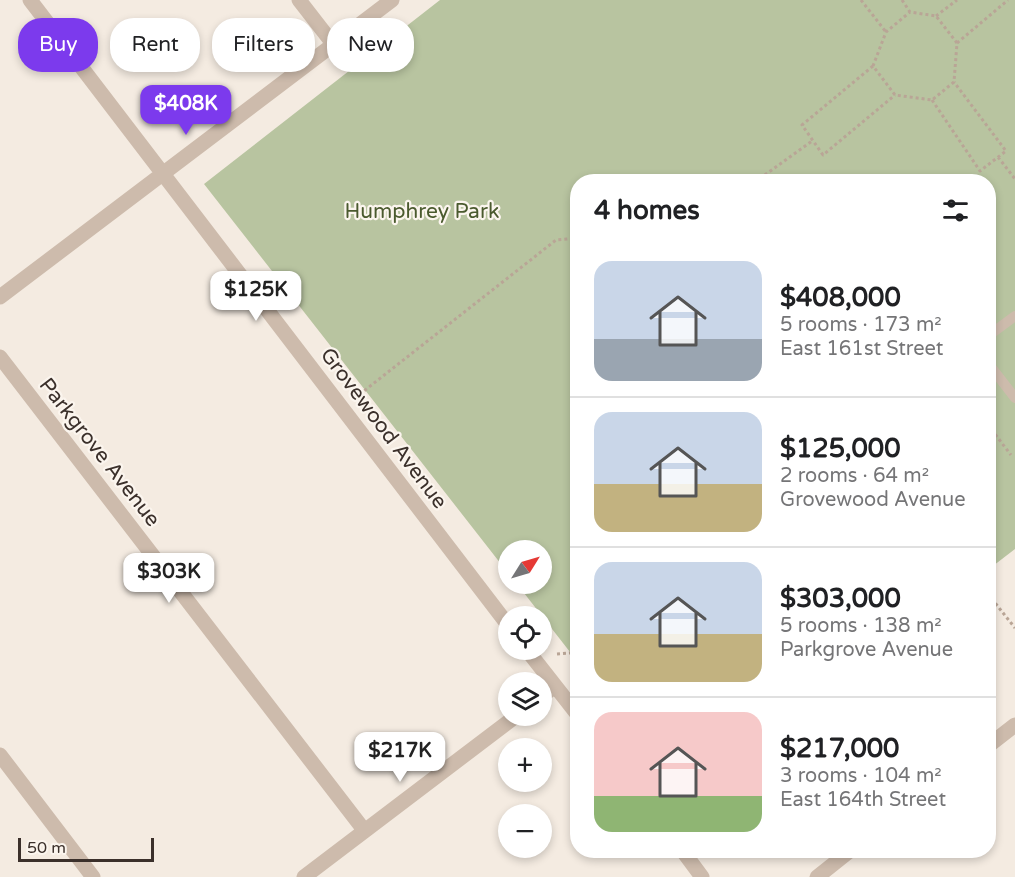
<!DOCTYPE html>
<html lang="en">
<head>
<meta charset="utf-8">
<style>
  :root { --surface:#fff; --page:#f2f2f2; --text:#202124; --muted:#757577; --line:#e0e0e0; --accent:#7c3aed }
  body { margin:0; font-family:"Varela Round",sans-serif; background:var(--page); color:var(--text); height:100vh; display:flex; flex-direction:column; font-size:22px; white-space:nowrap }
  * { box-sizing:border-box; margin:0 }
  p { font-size:20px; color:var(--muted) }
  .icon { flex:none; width:33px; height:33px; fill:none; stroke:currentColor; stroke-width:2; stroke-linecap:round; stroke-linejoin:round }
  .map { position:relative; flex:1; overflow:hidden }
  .details { position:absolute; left:570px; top:174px; width:426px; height:684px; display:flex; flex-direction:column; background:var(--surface); border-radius:24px; box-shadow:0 3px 9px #0003 }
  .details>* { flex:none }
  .top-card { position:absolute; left:18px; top:18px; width:462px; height:54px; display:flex; gap:12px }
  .needle { width:39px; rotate:53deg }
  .tools { position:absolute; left:498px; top:540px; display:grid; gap:12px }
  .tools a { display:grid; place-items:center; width:54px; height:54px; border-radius:50%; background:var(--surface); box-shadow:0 3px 9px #0003; font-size:30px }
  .scale { position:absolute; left:18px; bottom:15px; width:136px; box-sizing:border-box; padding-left:6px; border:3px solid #3b302b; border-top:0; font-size:16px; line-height:21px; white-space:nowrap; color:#3b302b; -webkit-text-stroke:4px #fbf5ee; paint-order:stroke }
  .price { position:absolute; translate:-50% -51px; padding:0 14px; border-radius:12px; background:#fff; color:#222; font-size:20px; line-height:39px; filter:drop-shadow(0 2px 3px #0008) }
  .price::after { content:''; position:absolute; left:50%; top:36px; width:18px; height:14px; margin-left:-9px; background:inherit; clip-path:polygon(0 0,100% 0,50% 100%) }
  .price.on { background:var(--accent); color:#fff }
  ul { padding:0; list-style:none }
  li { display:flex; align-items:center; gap:18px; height:150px; padding:0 24px }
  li+li { border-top:2px solid var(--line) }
  li span { display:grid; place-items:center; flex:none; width:168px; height:120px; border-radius:18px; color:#555 }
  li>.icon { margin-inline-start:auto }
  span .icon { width:72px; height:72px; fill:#fffc; stroke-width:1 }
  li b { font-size:26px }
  h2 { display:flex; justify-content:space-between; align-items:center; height:72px; padding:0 24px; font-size:26px }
  .chip { padding:0 21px; border-radius:24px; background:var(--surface); box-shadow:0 3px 9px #0003; font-size:21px; line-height:54px }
  .chip.on { background:var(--accent); color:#fff }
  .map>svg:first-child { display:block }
  .green { fill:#b8c4a0 }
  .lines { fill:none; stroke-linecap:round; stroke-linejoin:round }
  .path { stroke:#b9a596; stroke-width:3; stroke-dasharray:3 3; stroke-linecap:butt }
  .lane { stroke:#cdbbac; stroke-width:10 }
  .street { stroke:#cdbbac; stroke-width:15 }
  .labels { text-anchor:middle; stroke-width:4.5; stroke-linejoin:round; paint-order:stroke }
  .park-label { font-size:21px; fill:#4a5a2e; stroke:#fbf5ee }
  .street-label { font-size:21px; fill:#3b302b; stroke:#fbf5ee }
</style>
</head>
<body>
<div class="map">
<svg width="1015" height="877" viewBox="0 0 1015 877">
  <rect width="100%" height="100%" fill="#f4ebe1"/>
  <path class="green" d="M440 0H1015V549L989 569 988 182H578L577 661 517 584H542V550H508V573L204 184Z"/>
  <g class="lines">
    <path class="path" d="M861 0 886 32
      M902 0 910 12 936 16 957 43 954 82 932 100 895 95 873 66 886 32 910 12
      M936 16 957 0
      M957 43 1008 0
      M873 66 802 125 823 155 895 95
      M932 100 980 171 1006 151 954 82
      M998 157 1015 179
      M755 182 812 141
      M355 398 556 240 578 238
      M988 425 1011 455
      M988 594 1015 628
      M557 654 570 653 578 648"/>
    <path class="lane" d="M988 336 1015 316
      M988 363 1015 398"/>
    <path class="street" d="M30 0 508 625
      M299 0 334 45
      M0 297 392 0
      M0 357 364 830
      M527 650 578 715
      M542 696 555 686
      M988 746 1015 725
      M0 755 93 877
      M682 850 702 877
      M304 877 516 716
      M817 877 851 850"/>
  </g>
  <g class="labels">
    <g class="park-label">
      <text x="422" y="218">Humphrey Park</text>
    </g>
    <g class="street-label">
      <text transform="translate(384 428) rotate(53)" y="7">Grovewood Avenue</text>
      <text transform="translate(100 452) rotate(52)" y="7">Parkgrove Avenue</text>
    </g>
  </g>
</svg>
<div class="tools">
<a><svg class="needle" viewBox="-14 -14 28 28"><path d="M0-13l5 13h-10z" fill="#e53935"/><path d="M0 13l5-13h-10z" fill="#757577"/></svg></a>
<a><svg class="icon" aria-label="locate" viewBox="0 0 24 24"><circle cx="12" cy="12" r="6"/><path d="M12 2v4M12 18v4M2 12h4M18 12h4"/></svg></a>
<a><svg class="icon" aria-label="layers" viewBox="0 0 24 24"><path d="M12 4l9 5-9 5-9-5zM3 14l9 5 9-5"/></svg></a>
<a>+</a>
<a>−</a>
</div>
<div class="scale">50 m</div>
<b class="price on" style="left:186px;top:136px">$408K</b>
<b class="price" style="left:256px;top:322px">$125K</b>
<b class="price" style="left:169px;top:604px">$303K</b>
<b class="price" style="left:400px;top:783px">$217K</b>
<div class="top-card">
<a class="chip on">Buy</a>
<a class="chip">Rent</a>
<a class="chip">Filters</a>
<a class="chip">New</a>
</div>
<section class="details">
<h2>4 homes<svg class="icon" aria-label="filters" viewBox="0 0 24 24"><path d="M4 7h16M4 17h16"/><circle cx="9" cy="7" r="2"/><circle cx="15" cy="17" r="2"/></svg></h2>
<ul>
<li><span style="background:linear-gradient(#c9d6e8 65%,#9aa5b1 0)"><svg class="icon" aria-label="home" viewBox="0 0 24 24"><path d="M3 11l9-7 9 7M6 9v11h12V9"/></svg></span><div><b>$408,000</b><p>5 rooms · 173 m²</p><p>East 161st Street</p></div></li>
<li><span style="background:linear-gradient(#c9d6e8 60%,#c2b280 0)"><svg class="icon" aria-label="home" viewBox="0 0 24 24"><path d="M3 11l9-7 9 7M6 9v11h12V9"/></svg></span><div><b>$125,000</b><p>2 rooms · 64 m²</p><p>Grovewood Avenue</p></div></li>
<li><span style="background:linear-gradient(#c9d6e8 60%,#c2b280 0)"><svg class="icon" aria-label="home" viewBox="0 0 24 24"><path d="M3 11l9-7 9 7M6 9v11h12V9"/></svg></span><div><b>$303,000</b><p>5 rooms · 138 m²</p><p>Parkgrove Avenue</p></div></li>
<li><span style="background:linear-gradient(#f6c9c9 70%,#8fb573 0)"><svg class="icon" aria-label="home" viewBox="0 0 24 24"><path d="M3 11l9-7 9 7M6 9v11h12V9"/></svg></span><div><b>$217,000</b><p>3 rooms · 104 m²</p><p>East 164th Street</p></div></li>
</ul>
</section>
</div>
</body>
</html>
